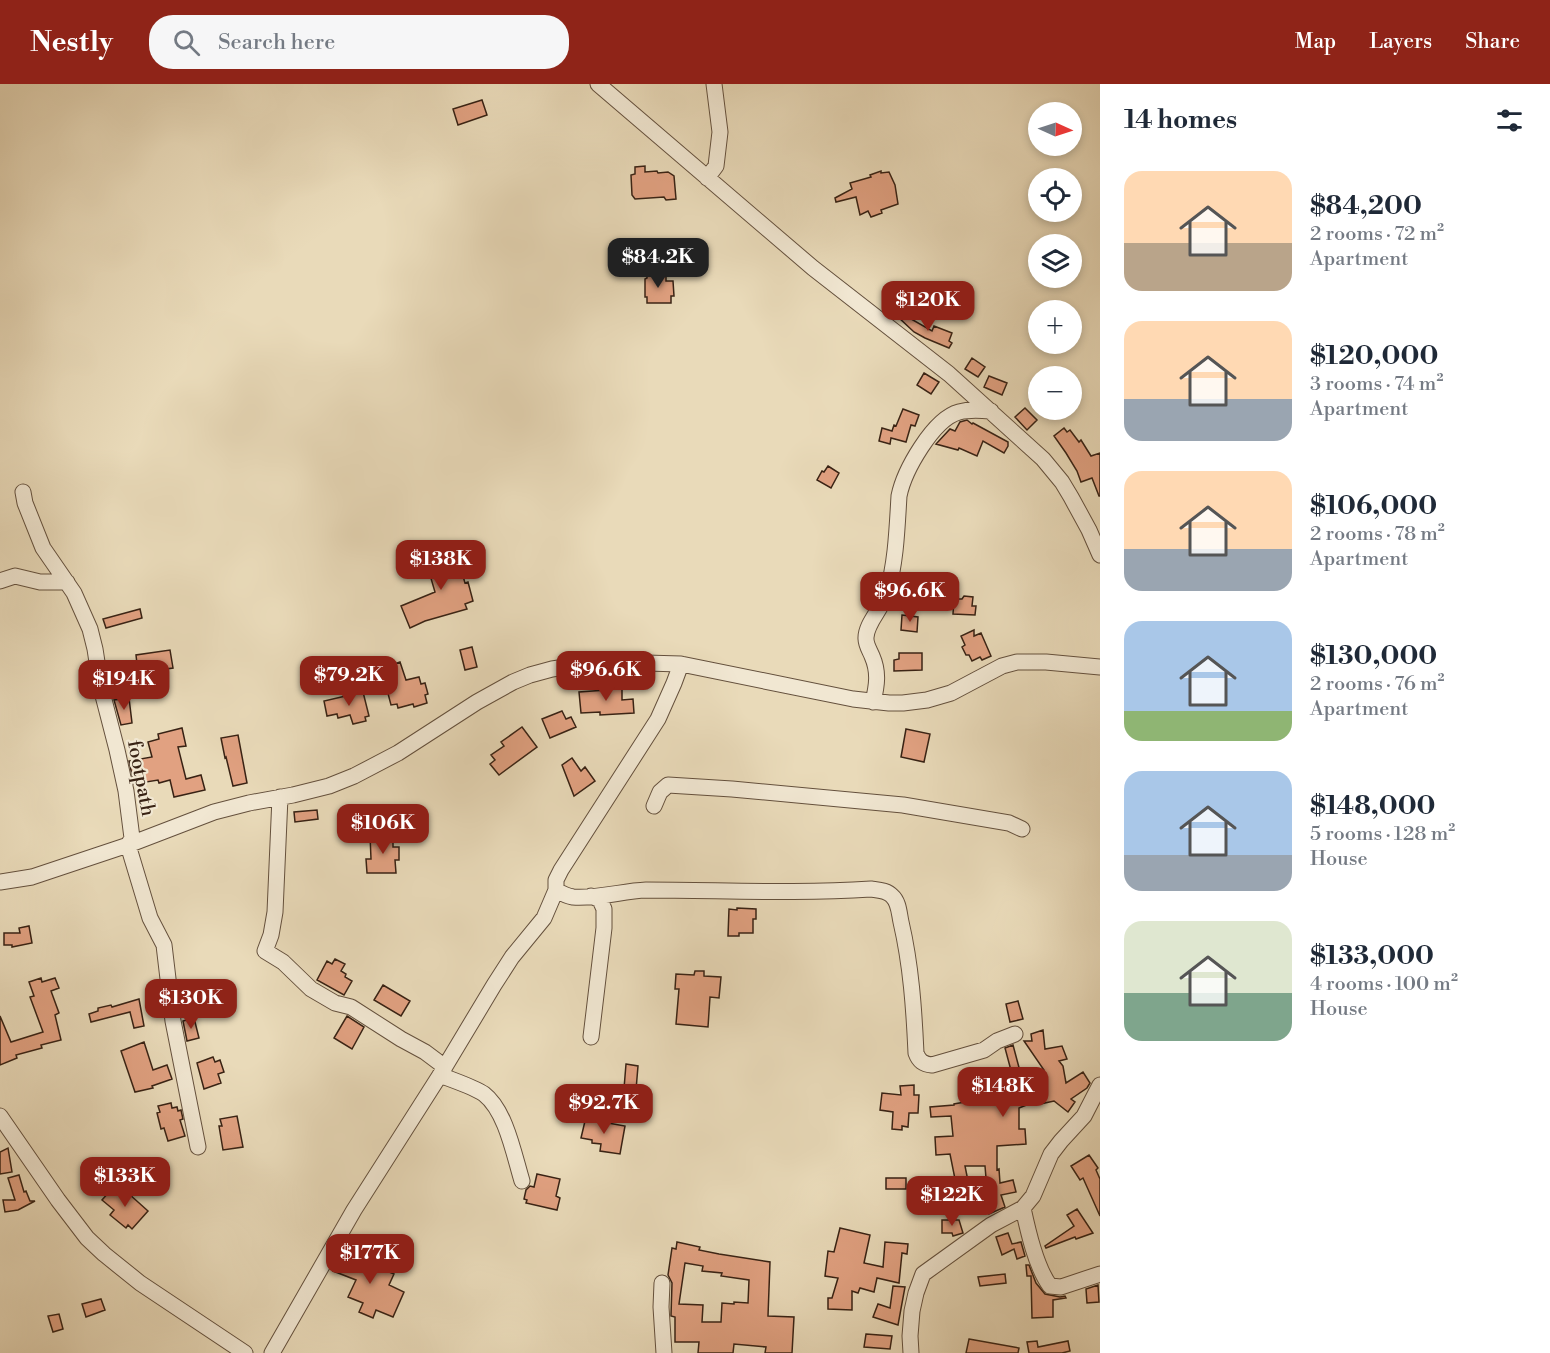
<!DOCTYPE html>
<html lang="en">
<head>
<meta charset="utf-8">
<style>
  :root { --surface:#fff; --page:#f6f6f7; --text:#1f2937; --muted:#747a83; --accent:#8f2418 }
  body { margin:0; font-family:"Libre Bodoni",serif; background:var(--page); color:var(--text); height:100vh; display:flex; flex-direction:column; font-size:22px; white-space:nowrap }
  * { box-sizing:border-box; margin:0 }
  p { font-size:20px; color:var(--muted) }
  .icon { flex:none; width:33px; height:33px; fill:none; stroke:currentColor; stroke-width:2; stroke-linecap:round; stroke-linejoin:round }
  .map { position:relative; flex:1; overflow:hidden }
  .details { display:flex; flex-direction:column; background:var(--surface); width:450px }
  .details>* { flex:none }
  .needle { width:39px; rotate:93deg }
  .tools { position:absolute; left:1028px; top:18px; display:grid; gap:12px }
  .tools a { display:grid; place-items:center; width:54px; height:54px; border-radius:50%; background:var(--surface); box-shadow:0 3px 9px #0003; font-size:30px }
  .price { position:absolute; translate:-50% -51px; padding:0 14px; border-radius:12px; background:var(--accent); color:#fff; font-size:20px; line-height:39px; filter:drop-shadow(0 2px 3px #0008) }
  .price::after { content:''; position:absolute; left:50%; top:36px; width:18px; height:14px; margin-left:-9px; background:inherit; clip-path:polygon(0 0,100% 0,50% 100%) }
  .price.current { background:#222; color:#fff }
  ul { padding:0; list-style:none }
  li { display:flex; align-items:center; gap:18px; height:150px; padding:0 24px }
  li span { display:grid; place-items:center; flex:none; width:168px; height:120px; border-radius:18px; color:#555 }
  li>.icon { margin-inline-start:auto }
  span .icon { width:72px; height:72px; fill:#fffc; stroke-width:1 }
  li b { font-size:26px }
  h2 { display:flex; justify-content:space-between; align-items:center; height:72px; padding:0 24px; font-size:26px }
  header { display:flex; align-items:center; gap:36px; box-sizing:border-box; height:84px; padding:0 30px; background:var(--accent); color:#fff }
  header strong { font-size:28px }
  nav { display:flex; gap:33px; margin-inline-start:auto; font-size:21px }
  .search { width:420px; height:54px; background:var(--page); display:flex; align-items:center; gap:15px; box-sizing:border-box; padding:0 21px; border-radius:24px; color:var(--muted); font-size:22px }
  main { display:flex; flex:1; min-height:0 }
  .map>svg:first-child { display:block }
  .building { fill:#e1a181; stroke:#382214; stroke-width:1.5; fill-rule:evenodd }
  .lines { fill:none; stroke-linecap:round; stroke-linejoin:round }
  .minor-casing { stroke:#64503d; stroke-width:17 }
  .minor { stroke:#f1e7d2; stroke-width:15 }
  .labels { text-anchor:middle; stroke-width:4.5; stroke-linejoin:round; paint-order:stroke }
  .street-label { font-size:20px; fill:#382214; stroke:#f1e7d2 }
</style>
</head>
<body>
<header>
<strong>Nestly</strong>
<div class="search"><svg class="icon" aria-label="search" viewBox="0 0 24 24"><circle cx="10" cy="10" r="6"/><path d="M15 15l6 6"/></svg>Search here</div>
<nav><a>Map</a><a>Layers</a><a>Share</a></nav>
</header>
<main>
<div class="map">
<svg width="1100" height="1269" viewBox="0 0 1100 1269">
  <rect width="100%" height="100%" fill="#e9dab9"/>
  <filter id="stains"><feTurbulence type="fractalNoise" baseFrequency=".00333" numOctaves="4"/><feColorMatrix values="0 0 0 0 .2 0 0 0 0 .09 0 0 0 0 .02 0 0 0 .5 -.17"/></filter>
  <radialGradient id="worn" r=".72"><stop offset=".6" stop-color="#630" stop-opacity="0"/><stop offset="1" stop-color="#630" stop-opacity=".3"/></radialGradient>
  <path class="building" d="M482 16 487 31 458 41 453 25Z
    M645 82V88L657 87 658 89 668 88 674 92 676 115 666 116 664 113 635 115 632 111 631 91 635 90V83Z
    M881 87V89L889 88 895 101 898 120 881 126 882 129 871 133 868 127 860 131 856 113 836 118 835 114 852 105 850 99 871 93 870 91Z
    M647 188 666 190V197H673L674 212H671V219H647V213H645V195L647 194Z
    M899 228 932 247 934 242 952 249 949 257 952 259 949 264 925 254 914 248 897 232Z
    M972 274 985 283 978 293 965 285Z
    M924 289 939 298 931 310 917 301Z
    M989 292 1007 299 1002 311 984 303Z
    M1025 324 1037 336 1027 346 1015 333Z
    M903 325 919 331 915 342 911 341 906 358 891 354 890 360 879 357 882 344 892 347 894 341 896 342Z
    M967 336 972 340 973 339 1008 358V362L1004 369 983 357 977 372 959 364 958 366 936 360 950 345 955 347 960 338Z
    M1064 344 1067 348 1070 346 1079 358 1081 356 1091 372 1100 369V412H1099L1092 394 1081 398 1077 387 1066 369 1054 352Z
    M828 382 839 389 831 404 817 396 822 387 824 388Z
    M455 464 465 499 468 498 473 517 465 520 467 525 425 537 410 544 401 522 435 508 430 491 432 490 427 473Z
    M964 512 973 513 972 522H976L975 531 953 530 954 515H962Z
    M140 525 142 534 106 544 103 535Z
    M902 531 918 533 917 548 901 546Z
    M974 546V552L981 549 991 572 982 576 980 573 972 577 969 571H966L962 563 965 561 961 552Z
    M472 563 477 583 465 586 460 566Z
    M170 566 173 584 138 589 136 571Z
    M899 569H922V586L894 587V576L899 575Z
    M400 578 406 596 419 593 421 600 425 599 428 610 425 611 427 619 414 623 413 620 398 624 397 620 391 621 386 602 389 601 383 584Z
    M606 603H622V616L633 615 634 629 600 631V628L581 629 579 608 606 606Z
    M363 608 369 632 365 633 366 637 353 640 350 631 338 634 337 630 327 632 324 617Z
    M129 614 132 639 121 641 114 616Z
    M562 627 566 635 571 633 576 643 550 654 542 635Z
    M522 643 537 663 499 691 490 680 495 676 491 671 504 662 501 658Z
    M182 644 186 662 178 663 186 695 201 691 205 706 174 713 170 696 159 699 158 696 134 700 129 677 152 673 148 658 159 655 158 650Z
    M906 645 930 650 924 678 901 673Z
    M238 651 247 699 233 702 226 673 225 674 221 654Z
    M572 674 581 687 585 683 595 697 574 712 562 681Z
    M317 726 318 735 295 738 294 728Z
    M393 750V763H399V776H395L396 789H367L366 775H371L370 751Z
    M737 824 756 825V835H753V849H739V852H728L729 825 737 826Z
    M29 842 32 859 12 863V861H4V849H20L19 844Z
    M335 875 345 880 341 887 346 890 345 893 352 897 344 911 317 896 327 877 332 880Z
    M695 887H704V892L721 893 719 914 710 913 708 943 676 940 679 905H675L676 890 694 891Z
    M41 894 42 898 55 894 59 904 51 907 59 929 55 931 61 956 41 961 42 964 16 971 17 974 0 981V932L11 958 43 948 30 913 34 912 29 898Z
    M383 901 410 917 401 932 374 916Z
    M139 915 144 942 134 944 130 928 91 938 89 930 98 927V924L111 921 112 923Z
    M1018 917 1023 935 1010 938 1006 920Z
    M347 932 364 943 352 965 334 954Z
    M194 934 199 954 187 957 183 937Z
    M1043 946 1045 965 1062 962 1067 975 1059 977 1063 982 1066 999 1083 988 1090 999 1087 1004 1071 1015 1075 1018 1068 1028 1054 1017 1040 1020 1039 1016 1019 1024V1045H1025L1026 1060 997 1062V1086L999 1085 1000 1099 1013 1096 1016 1108 1001 1111 1005 1123 989 1130 985 1082H965L968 1097 956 1100 950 1070 936 1071 935 1053 953 1052 951 1032 931 1033 930 1023 954 1021V1020L971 1017 968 996 981 995V1005L999 1004 1002 1017 1021 1015 1016 995 1044 986 1024 957H1032L1031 950Z
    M144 958 153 986 167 981 172 995 152 1002 153 1004 135 1008 121 967Z
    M1013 961 1021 991 1013 994 1005 964Z
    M213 973 215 978 220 976 224 988 218 990 221 999 204 1005 197 979Z
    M626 980 638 982 634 1030 622 1029Z
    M914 1001V1011H919L918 1029H909L908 1043 902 1042V1046L892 1045 893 1028 880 1026 882 1009 901 1011 900 1002Z
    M171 1019 172 1024 177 1023 178 1027 181 1026 183 1035 180 1036 185 1052 168 1057 164 1044 161 1045 157 1029 160 1028 158 1022Z
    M237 1032 243 1063 223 1066 219 1042H222L220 1035Z
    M588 1034 603 1036V1038L625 1042 620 1070 600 1067 601 1060 592 1059V1056L581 1054 585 1037H587Z
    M8 1064 12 1088 0 1090V1068Z
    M1089 1071 1098 1084 1096 1086 1100 1095V1132L1083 1094 1080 1096 1071 1082Z
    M537 1090 560 1095 556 1112 560 1114 557 1126 526 1119 527 1116 524 1115 526 1106 530 1102 534 1103Z
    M19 1091 24 1108 26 1107 30 1117H35L18 1126 5 1128 3 1116H15L8 1094Z
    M886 1094H906V1105H886Z
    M119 1101 148 1127 132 1145 128 1141 126 1144 110 1131 114 1126 102 1116 109 1108 111 1110Z
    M1077 1125 1093 1149 1076 1155 1075 1153 1046 1164 1045 1162 1074 1142 1067 1131Z
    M942 1136H959L963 1149 953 1152 952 1149H942Z
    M840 1144 870 1151 864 1179 883 1183 885 1158 908 1160 907 1170 902 1169 899 1199 877 1194 874 1208 860 1204 858 1209 852 1207V1226L828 1225V1214H832L838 1194 825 1192 828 1167 834 1168Z
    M1008 1149 1012 1160 1021 1158 1025 1172 1017 1175 1014 1165 1002 1171 996 1153Z
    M677 1158 700 1163 699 1166 719 1170 770 1178 768 1232 794 1233 792 1269H765L766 1263 734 1260 733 1269H698L699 1258H675V1233L671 1232 672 1199 668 1191 672 1164 676 1165ZM685 1179 703 1182 702 1187 722 1189 721 1192 749 1196 748 1219 734 1218V1220L722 1219 721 1238H702L703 1221 679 1220Z
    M343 1165 359 1172 358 1175 394 1190 389 1201 404 1208 393 1233 376 1226 373 1234 359 1228 363 1219 348 1213 356 1196 333 1187Z
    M1026 1181H1029L1036 1199 1045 1210 1060 1213 1065 1212 1066 1214 1053 1216V1233L1032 1234 1031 1192H1027Z
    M1005 1190 1006 1199 980 1202 978 1193Z
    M1098 1201 1099 1218 1087 1219 1086 1205Z
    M893 1202 905 1203 898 1241 873 1233 878 1220 890 1224Z
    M101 1215 105 1226 86 1233 82 1220Z
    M59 1230 63 1245 53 1248 48 1232Z
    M866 1250 892 1252 890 1265 864 1263Z
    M969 1255 1019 1264 1018 1269H966Z
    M1037 1257 1038 1263 1068 1257 1070 1267 1062 1269H1029L1027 1258Z"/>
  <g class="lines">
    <g class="minor-casing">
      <path id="minor" d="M598 0 813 184 949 290 1043 375 1062 398 1071 413 1089 446 1100 471
        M707 94 716 82 720 48 714 0
        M23 408 25 419 43 464 74 509 90 545 95 565 101 604 117 666 126 707 132 754 128 761 150 834 164 861 173 937 198 1063
        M0 497 15 492 40 498H67
        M873 618C877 601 879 588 872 572 870 567 866 561 866 555 865 540 882 525 887 509 896 478 897 445 899 412 904 387 933 335 959 328 970 325 980 326 991 327
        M280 713 275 828 271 851 265 867 283 878 311 905 335 919 351 923 401 955 425 968 445 983
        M654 722 660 708 668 701 732 705 903 721 1009 739 1022 745
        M0 798 32 793 128 761 214 728 249 719 293 711 329 702 354 692 398 669 477 618 513 598 530 591 552 585 586 580 610 578 681 580 853 615 889 619H903L927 616 951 609 1002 582 1017 578H1046L1100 583
        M556 806C561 809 567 812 573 813 596 815 623 807 646 806 721 806 796 810 871 805 878 806 887 806 892 812 899 818 899 829 901 838 911 881 914 925 916 969 919 977 923 980 932 981L984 966 997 957 1015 950
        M591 953 604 844V825L600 816 591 812
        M440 991C452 996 474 1003 484 1010 506 1027 514 1071 522 1097
        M0 1032 58 1116 87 1154 104 1170 140 1199 245 1269
        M1023 1124C1028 1147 1036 1183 1050 1202L1061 1203 1100 1190
        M662 1199 661 1223 664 1269
        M272 1269 354 1126 440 991 494 901 512 873 544 834 556 806V796L561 786 658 635 674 599 681 580
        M911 1269 910 1252 912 1227 916 1209 923 1190 991 1141 1023 1124 1033 1112 1051 1070 1061 1057 1084 1032 1100 1001"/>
    </g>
    <use href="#minor" class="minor"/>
  </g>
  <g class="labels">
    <g class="street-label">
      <text transform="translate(142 694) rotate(79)" y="7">footpath</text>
    </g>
  </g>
  <rect width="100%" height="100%" filter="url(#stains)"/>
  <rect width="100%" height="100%" fill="url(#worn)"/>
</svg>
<div class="tools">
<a><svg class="needle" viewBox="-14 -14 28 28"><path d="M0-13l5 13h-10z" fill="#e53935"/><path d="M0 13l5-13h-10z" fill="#747a83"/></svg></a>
<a><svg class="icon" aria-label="locate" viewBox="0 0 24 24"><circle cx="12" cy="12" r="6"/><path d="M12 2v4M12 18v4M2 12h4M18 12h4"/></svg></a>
<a><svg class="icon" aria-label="layers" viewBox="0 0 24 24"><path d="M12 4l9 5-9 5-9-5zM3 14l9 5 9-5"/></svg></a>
<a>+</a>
<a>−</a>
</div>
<b class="price current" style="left:658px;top:205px">$84.2K</b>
<b class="price" style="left:928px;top:248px">$120K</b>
<b class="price" style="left:441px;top:507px">$138K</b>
<b class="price" style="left:910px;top:539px">$96.6K</b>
<b class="price" style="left:606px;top:618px">$96.6K</b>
<b class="price" style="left:349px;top:623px">$79.2K</b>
<b class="price" style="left:124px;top:627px">$194K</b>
<b class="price" style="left:383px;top:771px">$106K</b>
<b class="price" style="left:191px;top:946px">$130K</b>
<b class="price" style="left:1003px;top:1034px">$148K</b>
<b class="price" style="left:604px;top:1051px">$92.7K</b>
<b class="price" style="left:125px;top:1124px">$133K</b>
<b class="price" style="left:952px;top:1143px">$122K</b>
<b class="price" style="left:370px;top:1201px">$177K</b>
</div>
<section class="details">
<h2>14 homes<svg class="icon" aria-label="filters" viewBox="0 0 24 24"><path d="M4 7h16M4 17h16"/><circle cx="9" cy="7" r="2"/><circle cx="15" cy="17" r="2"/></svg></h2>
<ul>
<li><span style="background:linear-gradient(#ffd9b3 60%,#b9a48a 0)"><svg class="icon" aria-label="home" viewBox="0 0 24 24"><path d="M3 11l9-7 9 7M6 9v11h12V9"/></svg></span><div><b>$84,200</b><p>2 rooms · 72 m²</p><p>Apartment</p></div></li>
<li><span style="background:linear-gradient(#ffd9b3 65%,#9aa5b1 0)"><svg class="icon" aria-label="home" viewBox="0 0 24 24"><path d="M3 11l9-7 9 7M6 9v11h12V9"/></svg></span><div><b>$120,000</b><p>3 rooms · 74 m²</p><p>Apartment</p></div></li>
<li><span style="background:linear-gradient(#ffd9b3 65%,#9aa5b1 0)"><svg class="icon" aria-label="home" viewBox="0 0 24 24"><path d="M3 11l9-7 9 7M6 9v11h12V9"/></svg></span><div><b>$106,000</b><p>2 rooms · 78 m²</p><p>Apartment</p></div></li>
<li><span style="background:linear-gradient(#a9c7e8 75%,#8fb573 0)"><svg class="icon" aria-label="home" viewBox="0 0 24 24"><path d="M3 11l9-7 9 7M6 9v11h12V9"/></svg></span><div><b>$130,000</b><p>2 rooms · 76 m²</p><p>Apartment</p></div></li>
<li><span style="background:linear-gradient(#a9c7e8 70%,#9aa5b1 0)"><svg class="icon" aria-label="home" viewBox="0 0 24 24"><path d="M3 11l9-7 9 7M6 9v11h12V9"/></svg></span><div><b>$148,000</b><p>5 rooms · 128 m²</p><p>House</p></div></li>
<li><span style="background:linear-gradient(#dfe7d0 60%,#7fa58c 0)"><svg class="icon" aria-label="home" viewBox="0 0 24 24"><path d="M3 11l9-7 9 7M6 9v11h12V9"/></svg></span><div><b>$133,000</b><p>4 rooms · 100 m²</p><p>House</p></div></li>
</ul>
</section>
</main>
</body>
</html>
